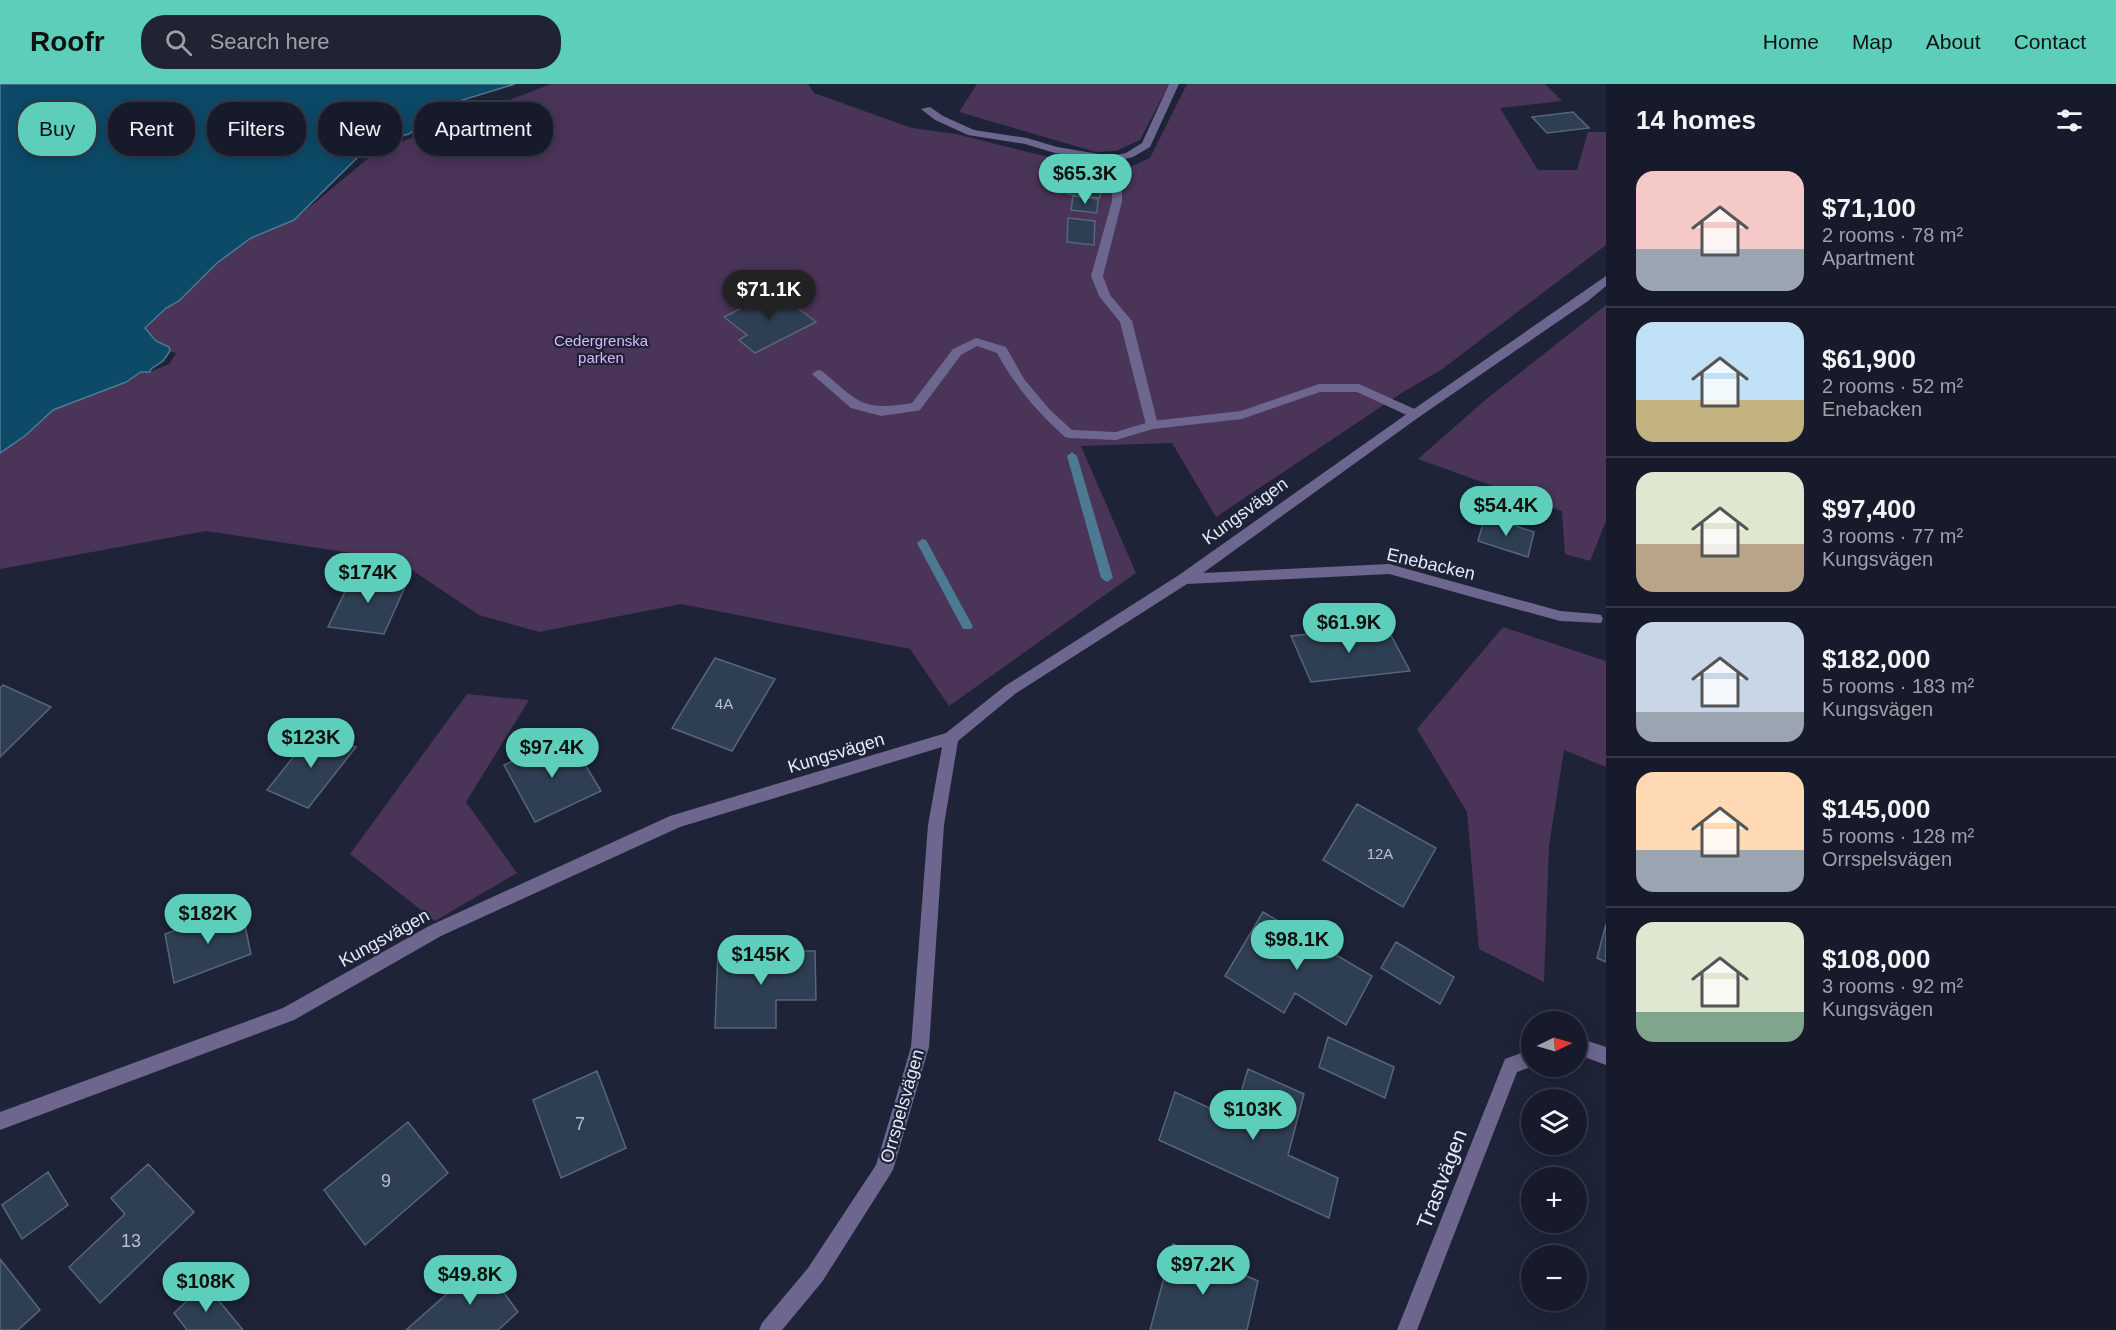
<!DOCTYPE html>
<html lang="en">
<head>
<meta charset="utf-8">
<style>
  :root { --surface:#161a2a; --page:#1f2332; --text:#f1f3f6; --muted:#9ea1a8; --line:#353847; --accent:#5dceb9 }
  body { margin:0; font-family:Helvetica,sans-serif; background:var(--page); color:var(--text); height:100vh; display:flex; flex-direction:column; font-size:22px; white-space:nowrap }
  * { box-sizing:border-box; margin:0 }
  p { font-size:20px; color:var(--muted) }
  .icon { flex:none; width:33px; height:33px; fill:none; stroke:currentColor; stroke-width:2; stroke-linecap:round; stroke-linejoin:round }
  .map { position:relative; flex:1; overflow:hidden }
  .details { display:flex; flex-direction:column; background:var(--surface); width:510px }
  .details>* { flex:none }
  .banner { position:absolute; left:18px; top:18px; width:570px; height:54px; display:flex; gap:12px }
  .needle { width:39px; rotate:85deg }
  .controls { position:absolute; left:1521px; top:927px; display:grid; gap:12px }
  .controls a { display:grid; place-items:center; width:66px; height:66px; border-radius:50%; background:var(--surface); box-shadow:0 3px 15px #0003,0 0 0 2px var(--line); font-size:30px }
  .price { position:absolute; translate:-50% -51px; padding:0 14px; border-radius:21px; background:var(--accent); color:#111; font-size:20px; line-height:39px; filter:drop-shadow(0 2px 3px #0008) }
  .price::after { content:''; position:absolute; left:50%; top:36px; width:18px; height:14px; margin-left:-9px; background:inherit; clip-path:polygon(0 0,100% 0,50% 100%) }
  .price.active { background:#222; color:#fff }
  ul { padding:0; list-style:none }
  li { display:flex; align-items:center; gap:18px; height:150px; padding:0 30px }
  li+li { border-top:2px solid var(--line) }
  li span { display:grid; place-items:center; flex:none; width:168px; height:120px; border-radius:18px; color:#555 }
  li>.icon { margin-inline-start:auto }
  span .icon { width:72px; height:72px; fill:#fffc; stroke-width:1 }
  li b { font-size:26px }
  h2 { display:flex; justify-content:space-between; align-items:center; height:72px; padding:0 30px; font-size:26px }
  .pill { padding:0 21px; border-radius:24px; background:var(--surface); box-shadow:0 3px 15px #0003,0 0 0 2px var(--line); font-size:21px; line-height:54px }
  .pill.active { background:var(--accent); color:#111 }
  header { display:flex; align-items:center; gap:36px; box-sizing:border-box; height:84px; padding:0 30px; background:var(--accent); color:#111 }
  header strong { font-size:28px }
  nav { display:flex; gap:33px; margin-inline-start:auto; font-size:21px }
  .search { width:420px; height:54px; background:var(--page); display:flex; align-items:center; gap:15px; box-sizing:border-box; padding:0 21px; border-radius:24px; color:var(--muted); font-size:22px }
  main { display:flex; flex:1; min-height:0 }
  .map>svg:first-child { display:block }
  .green { fill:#4a3458 }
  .water { fill:#0c4a68; stroke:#4d7a93; stroke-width:1.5 }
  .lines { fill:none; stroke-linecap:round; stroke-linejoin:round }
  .stream { fill:#4d7a93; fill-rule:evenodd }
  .building { fill:#2f3f53; stroke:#55667c; stroke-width:1.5 }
  .lane { fill:#6d668e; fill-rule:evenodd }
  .street { fill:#6d668e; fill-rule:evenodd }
  .labels { text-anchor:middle; stroke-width:4.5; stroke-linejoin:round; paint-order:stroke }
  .far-park-label { font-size:15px; fill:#dfb5fd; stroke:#1e2338 }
  .number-label { font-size:15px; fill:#b8bfcf }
  .street-label { font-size:18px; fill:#e6eaf8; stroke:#1e2338 }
  .near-number-label { font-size:18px; fill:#b8bfcf }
  .near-street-label { font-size:21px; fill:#e6eaf8; stroke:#1e2338 }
</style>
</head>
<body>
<header>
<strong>Roofr</strong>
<div class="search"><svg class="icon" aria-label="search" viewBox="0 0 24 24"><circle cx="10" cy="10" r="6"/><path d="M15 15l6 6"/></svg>Search here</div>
<nav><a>Home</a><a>Map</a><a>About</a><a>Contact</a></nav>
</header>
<main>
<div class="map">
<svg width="1606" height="1246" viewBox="0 0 1606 1246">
  <rect width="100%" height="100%" fill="#1e2338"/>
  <path class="green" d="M551 0H808L814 9 912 44 956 50 1093 84 1132 82 1150 74 1187 0H1545L1562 17 1500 24 1538 86H1577L1588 48H1606V161L1441 286 1403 308 1216 433 1172 359 1081 362 1136 489 949 622 910 565 681 520 539 548 479 531 397 476 206 447 0 485V369L25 352 53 326 126 298 141 288H150L169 280 176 269 170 267 169 263 156 257 145 245 166 224 179 217 217 179 251 154 294 136 377 67Z
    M977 0H1169L1140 56 1116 67 1096 68 959 28Z
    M1606 221V437L1590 477 1565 470 1562 427 1418 375 1484 317Z
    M1503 543 1606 577V683L1564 666 1549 762 1544 898 1479 865 1467 728 1417 645Z
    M467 610 529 616 466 718 517 789 435 837 350 770Z"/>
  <path class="water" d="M0 0H515L456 18 417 39 415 45 409 50 379 58 360 71 294 136 251 154 217 179 179 217 166 224 145 244 156 257 169 263 170 267 163 277 151 285 150 288H141L126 298 53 326 25 352 0 369Z"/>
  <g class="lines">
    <path class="stream" d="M1072 368 1077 372 1113 494 1107 498 1101 494 1067 372Z
      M922 455 926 456 971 539 973 542 971 545H963L917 459Z"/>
  </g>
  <path class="building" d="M1573 28 1589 44 1547 49 1532 33Z
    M1069 100 1101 103 1100 114 1068 110Z
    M1073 112 1098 115 1097 129 1071 126Z
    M1068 134 1095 137 1094 161 1067 158Z
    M776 207 816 238 755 269 739 256 747 251 724 233Z
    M1485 432 1534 448 1528 473 1478 457Z
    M354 489 408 496 384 550 328 543Z
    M1386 542 1410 587 1311 598 1291 552Z
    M715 574 775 595 732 667 672 644Z
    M3 601 51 623 0 673V604Z
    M315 646 356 663 308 724 267 706Z
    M568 652 601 707 535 738 504 681Z
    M1357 720 1436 764 1403 823 1323 776Z
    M241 823 251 870 174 899 165 850Z
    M1263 828 1372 892 1346 941 1295 909 1284 929 1225 892Z
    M1606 840V878L1597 874Z
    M1396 858 1454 893 1440 920 1381 884Z
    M718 867H815L816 916H776V944H715Z
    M1328 953 1394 983 1385 1014 1319 983Z
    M1248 985 1304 1010 1288 1071 1338 1094 1329 1134 1159 1056 1175 1008 1233 1035Z
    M597 987 626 1064 561 1094 533 1016Z
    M408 1038 448 1089 365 1161 324 1106Z
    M148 1080 194 1128 100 1219 69 1183 125 1130 111 1114Z
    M48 1088 68 1121 22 1155 2 1121Z
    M1173 1160 1258 1197 1247 1246H1150Z
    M0 1175 40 1226 18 1246H0Z
    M482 1179 518 1228 498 1246H406Z
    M205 1200 243 1246H187L174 1229Z"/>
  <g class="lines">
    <path class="lane" d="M976 254 1006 263 1024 295 1050 326 1072 346 1116 348 1152 337 1241 327 1319 300H1359L1419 327 1421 330 1415 334 1411 333 1357 308H1320L1242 335 1153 345 1116 356 1069 354 1065 353C1037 328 1015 302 997 269L977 262 961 271 920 326 916 327 881 332 851 324 812 290 818 286 822 287C860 319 861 327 912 319L953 265Z"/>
    <path class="street" d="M1169 0H1179L1150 63 1133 73 1117 77 1122 93V117L1103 192 1110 211 1132 237 1158 341 1152 345 1146 341 1120 238 1099 212 1091 192 1112 117V93L1107 77 1055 69 1025 60 968 51 935 36 921 25 930 23 943 32 974 46 1027 54 1057 63 1111 72 1126 69 1142 59Z
      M1606 192V202L1588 217 1419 333 1203 489 1389 480 1560 527 1596 530 1601 531 1603 535 1601 539 1560 537 1389 490 1187 500 1015 610 958 657 944 741 929 963 893 1086 822 1198 782 1246H759L762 1239 808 1184 876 1081 911 963 928 741 942 663 680 743 441 852 294 936 0 1046V1028L283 924 429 842 670 732 946 649 1005 602 1179 491 1411 327Z
      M1576 953 1606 963V981L1576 970Z
      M1532 965 1533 982 1517 988 1417 1246H1397L1505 975Z"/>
  </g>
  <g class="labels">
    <g class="far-park-label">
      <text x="601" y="262">Cedergrenska<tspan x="601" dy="17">parken</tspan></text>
    </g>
    <g class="number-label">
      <text x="724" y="625">4A</text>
      <text x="1380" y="775">12A</text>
    </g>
    <g class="street-label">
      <text transform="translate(1245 427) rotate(-36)" y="6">Kungsvägen</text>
      <text transform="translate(1431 480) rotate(13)" y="6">Enebacken</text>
      <text transform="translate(836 669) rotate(-17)" y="6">Kungsvägen</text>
      <text transform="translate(384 854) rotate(-29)" y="6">Kungsvägen</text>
      <text transform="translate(902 1022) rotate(-74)" y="6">Orrspelsvägen</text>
    </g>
    <g class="near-number-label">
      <text x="580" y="1046">7</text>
      <text x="386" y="1103">9</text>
      <text x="131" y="1163">13</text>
    </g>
    <g class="near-street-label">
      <text transform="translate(1442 1095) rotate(-69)" y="7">Trastvägen</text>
    </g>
  </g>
</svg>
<div class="controls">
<a><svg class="needle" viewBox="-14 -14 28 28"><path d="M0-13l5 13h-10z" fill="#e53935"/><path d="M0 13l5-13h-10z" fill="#9ea1a8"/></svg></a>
<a><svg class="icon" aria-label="layers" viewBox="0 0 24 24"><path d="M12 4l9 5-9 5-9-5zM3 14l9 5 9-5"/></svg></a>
<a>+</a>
<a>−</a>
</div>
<b class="price" style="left:1085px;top:121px">$65.3K</b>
<b class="price active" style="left:769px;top:237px">$71.1K</b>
<b class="price" style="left:1506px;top:453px">$54.4K</b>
<b class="price" style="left:368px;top:520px">$174K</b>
<b class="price" style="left:1349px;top:570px">$61.9K</b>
<b class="price" style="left:311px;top:685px">$123K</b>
<b class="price" style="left:552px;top:695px">$97.4K</b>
<b class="price" style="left:208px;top:861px">$182K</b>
<b class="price" style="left:1297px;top:887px">$98.1K</b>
<b class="price" style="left:761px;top:902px">$145K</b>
<b class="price" style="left:1253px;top:1057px">$103K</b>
<b class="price" style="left:1203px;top:1212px">$97.2K</b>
<b class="price" style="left:470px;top:1222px">$49.8K</b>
<b class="price" style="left:206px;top:1229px">$108K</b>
<div class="banner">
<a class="pill active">Buy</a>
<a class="pill">Rent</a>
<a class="pill">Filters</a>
<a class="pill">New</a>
<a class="pill">Apartment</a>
</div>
</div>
<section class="details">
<h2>14 homes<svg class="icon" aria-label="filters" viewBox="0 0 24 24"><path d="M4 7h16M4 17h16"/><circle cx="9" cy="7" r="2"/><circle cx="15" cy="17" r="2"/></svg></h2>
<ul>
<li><span style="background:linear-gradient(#f6c9c9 65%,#9aa5b1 0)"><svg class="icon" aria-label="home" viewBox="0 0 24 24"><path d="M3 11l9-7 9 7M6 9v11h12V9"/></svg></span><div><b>$71,100</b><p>2 rooms · 78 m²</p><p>Apartment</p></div></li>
<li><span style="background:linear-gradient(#bfe0f5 65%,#c2b280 0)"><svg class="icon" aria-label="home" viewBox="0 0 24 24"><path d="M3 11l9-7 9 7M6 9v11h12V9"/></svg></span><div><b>$61,900</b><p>2 rooms · 52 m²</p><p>Enebacken</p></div></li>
<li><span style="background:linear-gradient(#dfe7d0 60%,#b9a48a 0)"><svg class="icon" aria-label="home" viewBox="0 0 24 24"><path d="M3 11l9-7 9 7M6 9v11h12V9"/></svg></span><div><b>$97,400</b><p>3 rooms · 77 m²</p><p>Kungsvägen</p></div></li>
<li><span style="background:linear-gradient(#c9d6e8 75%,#9aa5b1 0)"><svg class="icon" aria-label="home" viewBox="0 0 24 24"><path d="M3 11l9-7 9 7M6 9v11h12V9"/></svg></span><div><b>$182,000</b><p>5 rooms · 183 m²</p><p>Kungsvägen</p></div></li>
<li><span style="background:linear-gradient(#ffd9b3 65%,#9aa5b1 0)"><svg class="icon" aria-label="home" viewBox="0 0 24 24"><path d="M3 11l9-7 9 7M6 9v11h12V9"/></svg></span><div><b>$145,000</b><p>5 rooms · 128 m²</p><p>Orrspelsvägen</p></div></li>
<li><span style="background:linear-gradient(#dfe7d0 75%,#7fa58c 0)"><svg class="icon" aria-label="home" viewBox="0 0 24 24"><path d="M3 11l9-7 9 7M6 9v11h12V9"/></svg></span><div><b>$108,000</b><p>3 rooms · 92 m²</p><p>Kungsvägen</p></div></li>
</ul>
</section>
</main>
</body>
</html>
